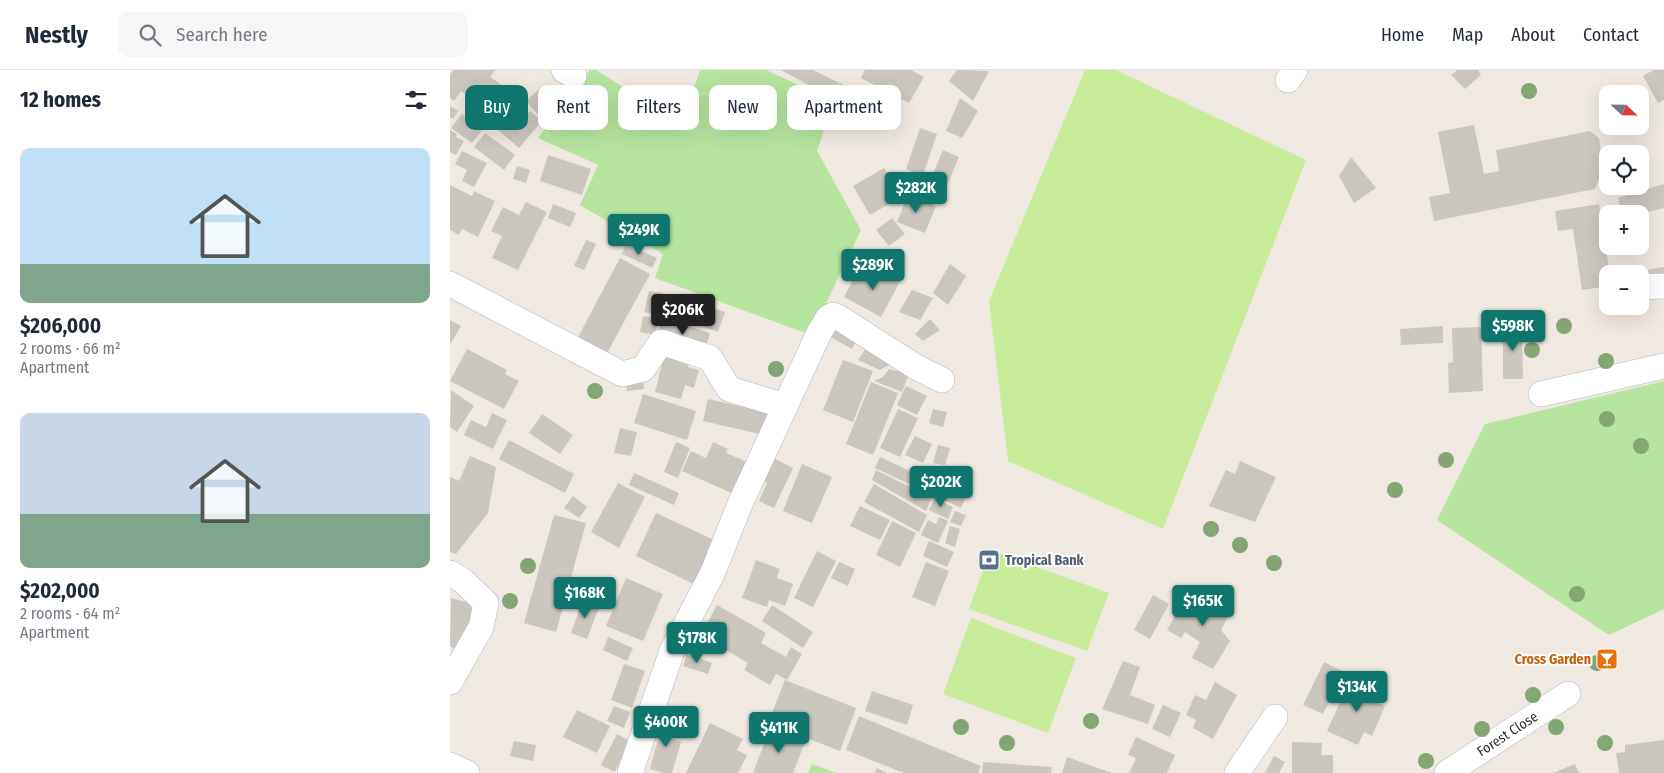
<!DOCTYPE html>
<html lang="en">
<head>
<meta charset="utf-8">
<style>
  :root { --surface:#fff; --page:#f6f6f7; --text:#1f2937; --muted:#747a83; --line:#e0e1e3; --accent:#0f766e }
  body { margin:0; font-family:"Fira Sans Condensed",sans-serif; background:var(--page); color:var(--text); height:100vh; display:flex; flex-direction:column; font-size:19px; white-space:nowrap }
  * { box-sizing:border-box; margin:0 }
  p { font-size:16px; color:var(--muted) }
  .icon { flex:none; width:28px; height:28px; fill:none; stroke:currentColor; stroke-width:2; stroke-linecap:round; stroke-linejoin:round }
  .map { position:relative; flex:1; overflow:hidden }
  .side { display:flex; flex-direction:column; background:var(--surface); width:450px }
  .side>* { flex:none }
  .top-card { position:absolute; left:15px; top:15px; width:475px; height:45px; display:flex; gap:10px }
  .needle { width:32px; rotate:112deg }
  .controls { position:absolute; left:1149px; top:15px; display:grid; gap:10px }
  .controls a { display:grid; place-items:center; width:50px; height:50px; border-radius:10px; background:var(--surface); box-shadow:0 5px 20px #0002; font-size:25px }
  .price { position:absolute; translate:-50% -42px; padding:0 11px; border-radius:5px; background:var(--accent); color:#fff; font-size:16px; line-height:32px; filter:drop-shadow(0 1px 2px #0008) }
  .price::after { content:''; position:absolute; left:50%; top:30px; width:15px; height:11px; margin-left:-8px; background:inherit; clip-path:polygon(0 0,100% 0,50% 100%) }
  .price.active { background:#222; color:#fff }
  ul { padding:0; list-style:none }
  li { display:grid; align-content:center; gap:10px; height:265px; padding:0 20px }
  li span { display:grid; place-items:center; height:155px; border-radius:10px; color:#555 }
  li>.icon { margin-inline-start:auto }
  span .icon { width:90px; height:90px; fill:#fffc; stroke-width:1 }
  li b { font-size:21px }
  h2 { display:flex; justify-content:space-between; align-items:center; height:60px; padding:0 20px; font-size:21px }
  .pill { padding:0 18px; border-radius:10px; background:var(--surface); box-shadow:0 5px 20px #0002; font-size:18px; line-height:45px }
  .pill.active { background:var(--accent); color:#fff }
  header { display:flex; align-items:center; gap:30px; box-sizing:border-box; height:70px; padding:0 25px; background:var(--surface); border-bottom:1px solid var(--line) }
  header strong { font-size:24px }
  nav { display:flex; gap:28px; margin-inline-start:auto; font-size:18px }
  .search { width:350px; height:45px; background:var(--page); display:flex; align-items:center; gap:12px; box-sizing:border-box; padding:0 18px; border-radius:10px; color:var(--muted); font-size:19px }
  main { display:flex; flex:1; min-height:0 }
  .map>svg:first-child { display:block }
  .green { fill:#b6e59e }
  .pitch { fill:#c9ec9a }
  .building { fill:#cbc7bf }
  .lines { fill:none; stroke-linecap:round; stroke-linejoin:round }
  .minor-casing { stroke:#b4b7c1; stroke-width:26 }
  .minor { stroke:#fff; stroke-width:25 }
  .tree { fill:#84a574 }
  .labels { text-anchor:middle; stroke-width:4; stroke-linejoin:round; paint-order:stroke }
  .service-label { font-size:14px; font-weight:bold; fill:#4e5e75; stroke:#fff; text-anchor:start }
  .food-label { font-size:14px; font-weight:bold; fill:#c56008; stroke:#fff; text-anchor:end }
  .street-label { font-size:14px; fill:#2e2e2e; stroke:#fff }
</style>
</head>
<body>
<header>
<strong>Nestly</strong>
<div class="search"><svg class="icon" aria-label="search" viewBox="0 0 24 24"><circle cx="10" cy="10" r="6"/><path d="M15 15l6 6"/></svg>Search here</div>
<nav><a>Home</a><a>Map</a><a>About</a><a>Contact</a></nav>
</header>
<main>
<section class="side">
<h2>12 homes<svg class="icon" aria-label="filters" viewBox="0 0 24 24"><path d="M4 7h16M4 17h16"/><circle cx="9" cy="7" r="2"/><circle cx="15" cy="17" r="2"/></svg></h2>
<ul>
<li><span style="background:linear-gradient(#bfe0f5 75%,#7fa58c 0)"><svg class="icon" aria-label="home" viewBox="0 0 24 24"><path d="M3 11l9-7 9 7M6 9v11h12V9"/></svg></span><div><b>$206,000</b><p>2 rooms · 66 m²</p><p>Apartment</p></div></li>
<li><span style="background:linear-gradient(#c9d6e8 65%,#7fa58c 0)"><svg class="icon" aria-label="home" viewBox="0 0 24 24"><path d="M3 11l9-7 9 7M6 9v11h12V9"/></svg></span><div><b>$202,000</b><p>2 rooms · 64 m²</p><p>Apartment</p></div></li>
</ul>
</section>
<div class="map">
<svg width="1214" height="703" viewBox="0 0 1214 703">
  <rect width="100%" height="100%" fill="#efe9e1"/>
  <path class="green" d="M140 0H146L232 54 250 0H316L384 31 367 81 411 160 361 265 205 208 213 184 130 135 148 95 88 68Z
    M1214 311V539L1159 565 987 450 1035 354Z
    M362 694 386 703H358Z"/>
  <path class="pitch" d="M635 0H666L856 90 713 459 558 391 539 231Z
    M540 480 659 523 637 581 519 539Z
    M521 548 626 588 598 663 493 624Z"/>
  <path class="building" d="M3 0H45L40 7 55 17 39 40 11 21 4 31 0 28V5Z
    M331 0H363L400 18 395 27 407 33 404 40Z
    M415 0H461L474 7 459 33 411 8Z
    M507 0 539 1 523 31 499 11Z
    M1007 0H1028L1031 5 1015 19 1001 5Z
    M1203 0H1214V30L1208 33 1193 6Z
    M88 20 105 38 93 50 76 31Z
    M510 28 528 41 512 68 496 61Z
    M58 31 76 46 80 41 92 51 69 78 40 53Z
    M0 36 8 41 3 49 0 47Z
    M12 44 32 60 22 73 1 58Z
    M1024 55 1034 104 1049 101 1046 80 1140 61 1149 68 1153 98 1145 119 984 151 979 127 1000 123 988 62Z
    M470 58 487 64 473 105 456 99Z
    M0 60 7 64 6 67 14 71 6 85 0 82Z
    M35 63 65 85 54 100 24 77Z
    M493 80 509 87 490 132 474 125Z
    M12 81 37 93 24 117 12 111 17 100 5 94Z
    M98 85 141 99 132 125 90 111Z
    M901 87 926 118 904 133 889 106Z
    M67 96 80 100 76 113 63 109Z
    M434 98 451 127 420 145 403 116Z
    M1214 114V138L1190 144H1172L1168 128Z
    M0 115 22 126 24 121 45 131 28 167 12 159 9 165 0 160Z
    M458 124 486 136 475 163 447 152Z
    M76 132 97 142 68 200 42 188 52 166 41 161 53 137 69 145Z
    M103 134 126 143 120 157 98 148Z
    M1149 134 1160 204H1158V216L1132 220 1123 159 1108 161 1105 141Z
    M442 148 455 164 439 176 426 160Z
    M136 170 146 174 134 200 124 196Z
    M176 174 207 188 202 198 172 184Z
    M170 188 200 204 156 285 127 269Z
    M500 194 516 206 498 235 483 223Z
    M424 195 451 210 431 247 394 227 405 206 415 211Z
    M1214 197V212L1190 215V204H1171Z
    M462 220 483 228 470 250 449 242Z
    M199 221 213 223 209 245 194 242Z
    M241 230 275 242 268 262 234 250Z
    M215 231 235 239 230 253 210 245Z
    M193 246 209 249 205 265 190 262Z
    M213 248 260 263 254 283 206 268Z
    M480 249 490 260 473 271 465 264Z
    M1091 249 1092 268 1077 269 1076 250Z
    M0 250 11 256 1 273 0 272Z
    M386 252 409 266 402 279 379 266Z
    M1072 255 1073 309H1053V256Z
    M993 256V273L951 275 950 259Z
    M1031 257 1033 321 999 323 998 293 1003 292 1002 258Z
    M418 275 446 291 430 300 408 290Z
    M216 278 241 285 238 297 249 300 244 318 235 315 231 329 205 322Z
    M17 279 57 300 55 304 69 311 54 339 0 311Z
    M393 290 423 301 403 352 373 340Z
    M439 299 459 304 452 322 424 311 433 307Z
    M193 309 194 319 177 321 176 310Z
    M421 312 448 323 423 385 396 374Z
    M456 316 477 326 467 345 447 335Z
    M1 320 24 336 7 362 0 357Z
    M193 324 246 341 237 370 184 353Z
    M258 329 319 343 314 365 253 351Z
    M448 339 468 348 450 387 430 378Z
    M483 339 497 342 493 357 479 353Z
    M42 343 57 350 43 379 14 365 21 350 36 357Z
    M92 344 123 365 110 384 79 363Z
    M170 358 187 362 181 386 164 383Z
    M465 366 482 374 473 393 455 385Z
    M59 370 124 404 115 423 49 389Z
    M226 372 240 378 228 408 214 402Z
    M263 372 278 379 276 383 300 393 286 425 232 401 241 381 256 388Z
    M488 375 500 378 495 395 483 393Z
    M20 386 46 397 38 443 6 484 0 482V407L9 411Z
    M321 387 343 398 324 438 309 431 317 413 310 410Z
    M430 387 516 427 511 438 425 398Z
    M790 391 826 407 805 452 759 436 776 400 785 404Z
    M352 394 382 407 362 453 333 441Z
    M426 400 482 428 476 441 422 410Z
    M184 403 229 423 224 435 179 415Z
    M168 413 195 427 169 478 141 462Z
    M424 414 477 445 469 462 414 432Z
    M123 426 137 437 129 448 114 438Z
    M484 428 503 437 498 449 479 440Z
    M410 436 440 450 430 470 400 456Z
    M505 441 516 445 511 456 500 452Z
    M206 443 273 474 252 518 186 486Z
    M104 445 136 453 106 562 74 553Z
    M489 447 498 451 488 473 471 465 478 450 486 454Z
    M442 451 466 463 450 497 426 485Z
    M500 456 510 459 505 477 495 473Z
    M479 471 504 482 497 497 473 486Z
    M367 481 386 491 363 537 344 528Z
    M306 490 330 499 327 508 343 514 335 536 319 530 317 537 292 528Z
    M389 492 405 499 398 516 381 508Z
    M476 492 499 501 485 536 462 527Z
    M176 508 213 524 193 571 156 556Z
    M738 523 754 533 759 525 776 533 773 540 780 543 771 560 780 571 763 599 742 588 750 572 735 562 731 568 717 560Z
    M703 525 719 534 700 569 684 560Z
    M1 528 19 533 29 554 12 583 0 576Z
    M133 529 150 535 137 569 121 563Z
    M267 535 316 563 311 573 336 587 341 577 352 584 337 610 326 604 320 615 294 600 298 593 251 565Z
    M322 535 363 562 353 578 312 551Z
    M158 567 183 578 177 591 153 580Z
    M237 584 262 593 258 604 233 596Z
    M673 591 690 597 680 625 705 635 698 654 652 639Z
    M874 592 894 602 873 644 853 635Z
    M174 594 195 601 182 638 161 630Z
    M335 610 406 638 390 681 318 653Z
    M900 610 930 623 926 632 935 636 922 666 914 662 908 675 877 661Z
    M765 612 787 625 763 669 743 658 746 650 736 645 745 625 756 630Z
    M422 621 463 635 457 655 415 641Z
    M713 635 731 643 720 667 702 659Z
    M164 636 180 642 174 658 157 651Z
    M127 640 160 656 147 683 113 667Z
    M214 646 227 649 222 669 231 672 222 703H214L200 699Z
    M409 646 531 696 528 703H454L396 680Z
    M260 653 293 669 287 680 297 685 288 703H236Z
    M320 658 355 672 343 703H303Z
    M167 664 180 671 165 702 151 695Z
    M686 667 725 685 717 703H679L686 688 678 685Z
    M1214 670V703H1169L1166 683 1175 682V675Z
    M64 671 86 675 83 691 60 686Z
    M842 672 872 673 871 685H883V703H842Z
    M824 686 835 692 829 703H815Z
    M617 687 662 703H612Z
    M533 692 602 697 601 703H532Z
    M1125 694 1129 703H1103Z
    M427 698 437 703H425Z"/>
  <g class="lines">
    <g class="minor-casing">
      <g id="minor">
        <path d="M114 0 124 6"/>
        <path d="M838 10 845 0"/>
        <path d="M0 214 172 304 193 299 211 272 260 288 279 319 335 336"/>
        <path d="M1190 217 1214 216"/>
        <path d="M1091 324 1214 296"/>
        <path d="M0 503 13 511 36 533 31 557 0 612"/>
        <path d="M0 695 17 703"/>
        <path d="M180 703 222 581 263 502 290 434 369 263 378 248 383 245 388 247 466 297 492 310"/>
        <path d="M787 703 825 647"/>
        <path id="s1" d="M997 703 1118 624"/>
      </g>
    </g>
    <use href="#minor" class="minor"/>
  </g>
  <g class="tree">
    <circle cx="1079" cy="21" r="8"/>
    <circle cx="1114" cy="256" r="8"/>
    <circle cx="1082" cy="280" r="8"/>
    <circle cx="1156" cy="291" r="8"/>
    <circle cx="326" cy="299" r="8"/>
    <circle cx="145" cy="321" r="8"/>
    <circle cx="1157" cy="349" r="8"/>
    <circle cx="1191" cy="376" r="8"/>
    <circle cx="996" cy="390" r="8"/>
    <circle cx="945" cy="420" r="8"/>
    <circle cx="761" cy="459" r="8"/>
    <circle cx="790" cy="475" r="8"/>
    <circle cx="824" cy="493" r="8"/>
    <circle cx="78" cy="496" r="8"/>
    <circle cx="1127" cy="524" r="8"/>
    <circle cx="60" cy="531" r="8"/>
    <circle cx="1147" cy="593" r="8"/>
    <circle cx="1083" cy="625" r="8"/>
    <circle cx="641" cy="651" r="8"/>
    <circle cx="511" cy="657" r="8"/>
    <circle cx="1106" cy="657" r="8"/>
    <circle cx="1032" cy="659" r="8"/>
    <circle cx="557" cy="673" r="8"/>
    <circle cx="1155" cy="673" r="8"/>
    <circle cx="976" cy="691" r="8"/>
  </g>
  <defs>
    <g id="bank-square" transform="scale(1.125)"><rect x="-9" y="-9" width="18" height="18" rx="4" fill="#5c6f8a" stroke="#fff"/><path d="M-6-4H6V4H-6ZM0-2.3a2.3 2.3 0 1 0 0 4.6a2.3 2.3 0 1 0 0-4.6Z" fill="#fff"/></g>
    <g id="bar-square" transform="scale(1.125)"><rect x="-9" y="-9" width="18" height="18" rx="4" fill="#e8710a" stroke="#fff"/><path d="M-6-5H6L.8 .8V4.5H3.5V6h-7V4.5H-.8V.8Z" fill="#fff"/></g>
  </defs>
  <g fill-rule="evenodd">
    <use href="#bank-square" x="539" y="490"/>
    <use href="#bar-square" x="1157" y="589"/>
  </g>
  <g class="labels">
    <g class="service-label">
      <text x="555" y="495">Tropical Bank</text>
    </g>
    <g class="food-label">
      <text x="1141" y="594">Cross Garden</text>
    </g>
    <g class="street-label">
      <text dy="5" stroke="none"><textPath href="#s1" startOffset="72">Forest Close</textPath></text>
    </g>
  </g>
</svg>
<div class="controls">
<a><svg class="needle" viewBox="-14 -14 28 28"><path d="M0-13l5 13h-10z" fill="#e53935"/><path d="M0 13l5-13h-10z" fill="#747a83"/></svg></a>
<a><svg class="icon" aria-label="locate" viewBox="0 0 24 24"><circle cx="12" cy="12" r="6"/><path d="M12 2v4M12 18v4M2 12h4M18 12h4"/></svg></a>
<a>+</a>
<a>−</a>
</div>
<b class="price" style="left:466px;top:144px">$282K</b>
<b class="price" style="left:189px;top:186px">$249K</b>
<b class="price" style="left:423px;top:221px">$289K</b>
<b class="price active" style="left:233px;top:266px">$206K</b>
<b class="price" style="left:1063px;top:282px">$598K</b>
<b class="price" style="left:491px;top:438px">$202K</b>
<b class="price" style="left:135px;top:549px">$168K</b>
<b class="price" style="left:753px;top:557px">$165K</b>
<b class="price" style="left:247px;top:594px">$178K</b>
<b class="price" style="left:907px;top:643px">$134K</b>
<b class="price" style="left:216px;top:678px">$400K</b>
<b class="price" style="left:329px;top:684px">$411K</b>
<div class="top-card">
<a class="pill active">Buy</a>
<a class="pill">Rent</a>
<a class="pill">Filters</a>
<a class="pill">New</a>
<a class="pill">Apartment</a>
</div>
</div>
</main>
</body>
</html>
